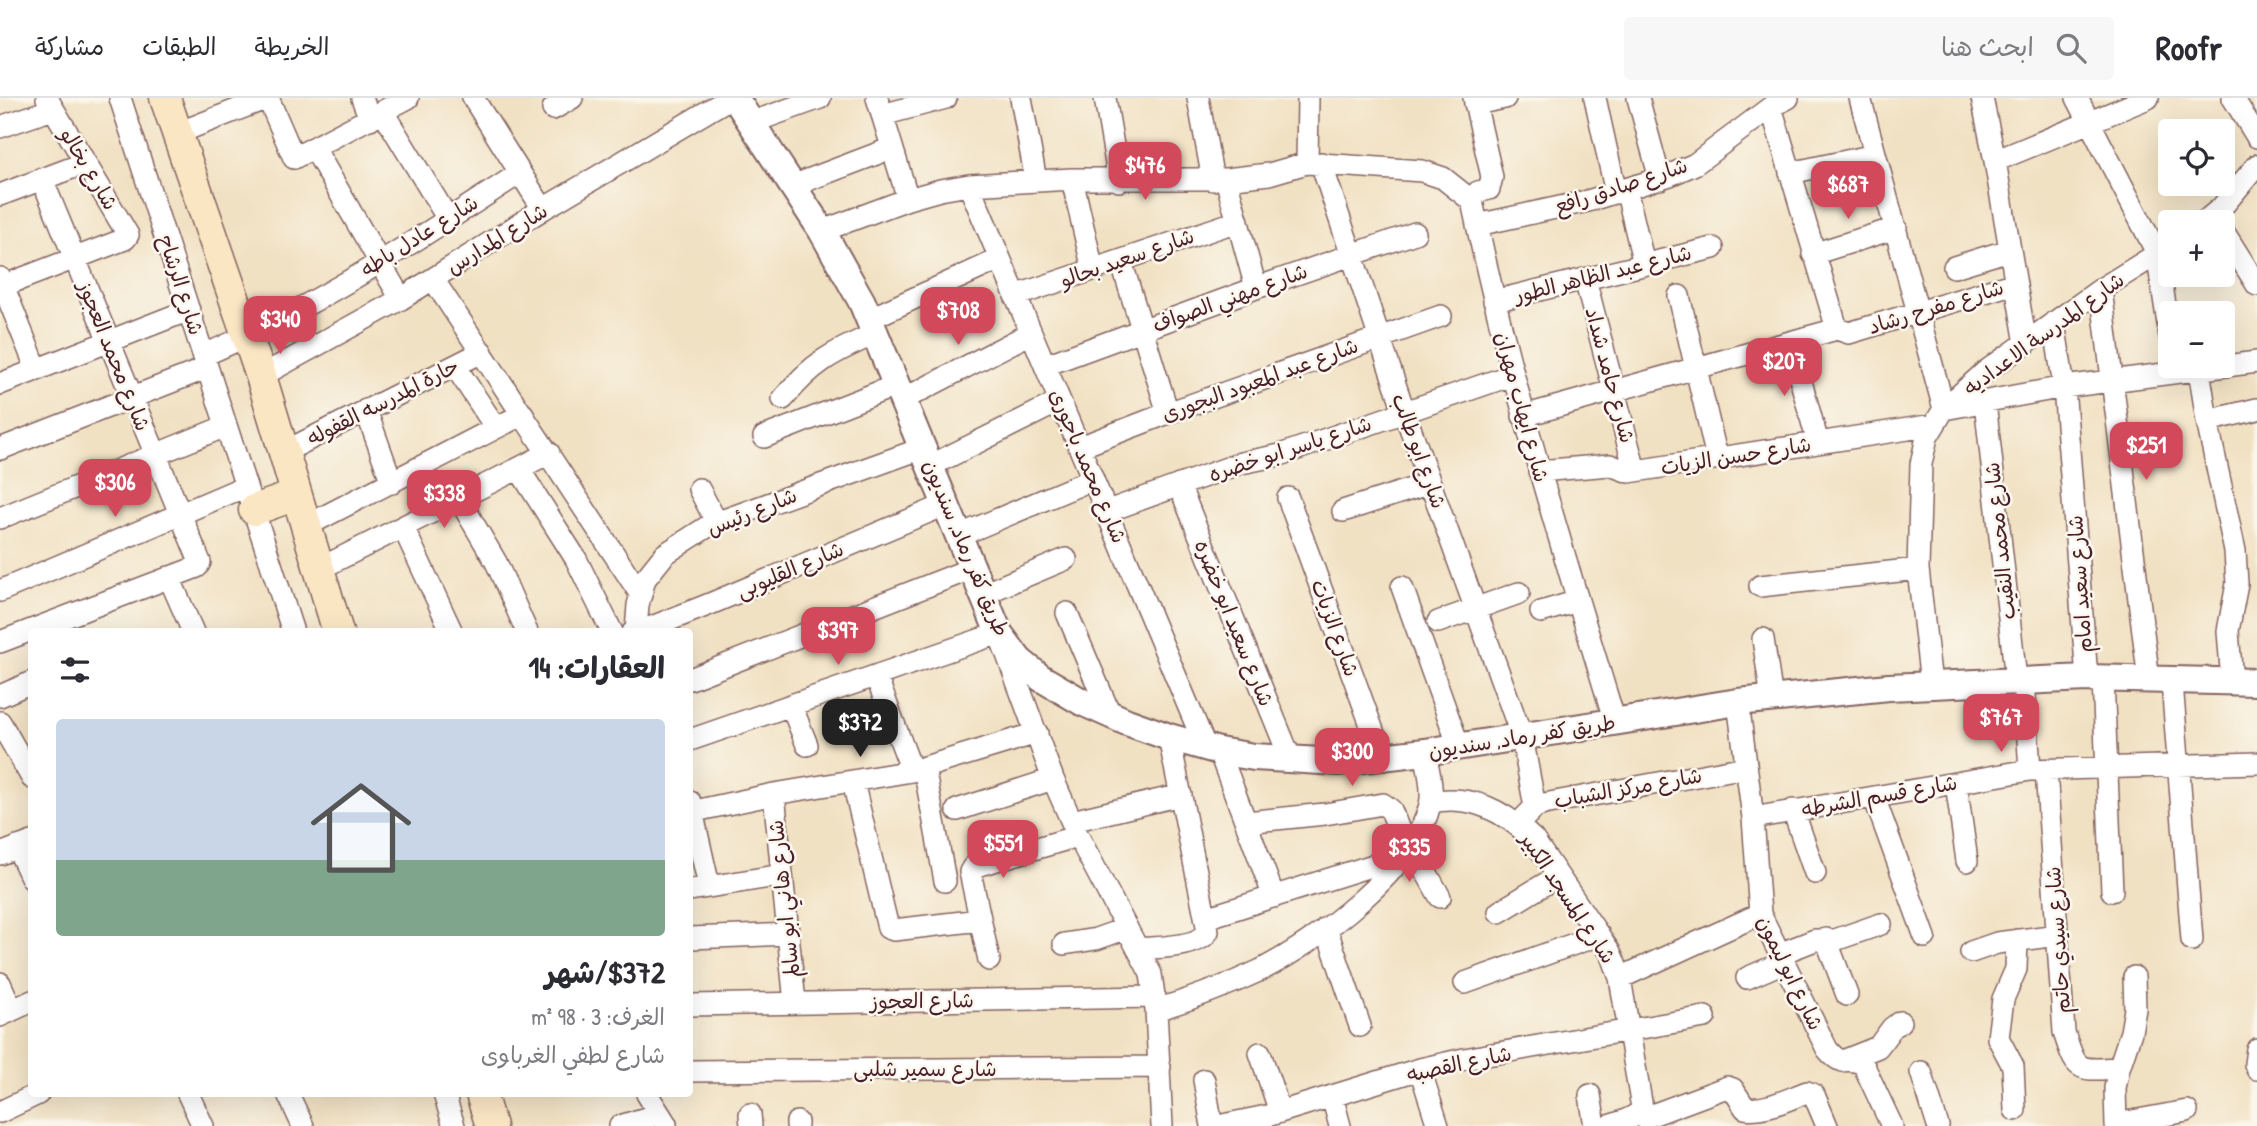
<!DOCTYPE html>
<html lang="ar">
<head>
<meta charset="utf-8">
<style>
  :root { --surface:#fff; --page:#f7f7f7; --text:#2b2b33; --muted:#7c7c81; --line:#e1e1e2; --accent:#d1495b }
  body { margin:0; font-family:"Patrick Hand","Playpen Sans Arabic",sans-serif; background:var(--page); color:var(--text); direction:rtl; height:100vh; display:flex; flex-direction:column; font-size:26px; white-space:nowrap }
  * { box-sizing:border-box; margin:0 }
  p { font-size:23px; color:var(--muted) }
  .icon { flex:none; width:38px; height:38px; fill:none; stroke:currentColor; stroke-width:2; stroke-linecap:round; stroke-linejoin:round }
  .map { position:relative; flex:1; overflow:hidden; direction:ltr }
  .panel { position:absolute; left:28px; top:530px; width:665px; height:469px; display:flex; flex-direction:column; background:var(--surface); border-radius:7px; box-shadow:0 7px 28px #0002; direction:rtl }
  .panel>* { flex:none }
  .buttons { position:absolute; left:2158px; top:21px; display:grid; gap:14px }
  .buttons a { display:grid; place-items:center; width:77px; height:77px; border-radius:7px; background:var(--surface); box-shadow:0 7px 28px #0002; font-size:35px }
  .price { position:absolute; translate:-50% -60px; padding:0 16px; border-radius:14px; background:var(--accent); color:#fff; font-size:23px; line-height:46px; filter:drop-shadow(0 2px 4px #0008) }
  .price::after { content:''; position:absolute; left:50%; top:42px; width:21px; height:16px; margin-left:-10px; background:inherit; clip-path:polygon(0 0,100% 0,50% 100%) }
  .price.on { background:#222; color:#fff }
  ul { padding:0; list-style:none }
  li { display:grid; align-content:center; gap:14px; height:371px; padding:0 28px }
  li+li { border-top:2px solid var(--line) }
  li span { display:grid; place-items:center; height:217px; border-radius:7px; color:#555 }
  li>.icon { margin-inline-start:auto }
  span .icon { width:126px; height:126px; fill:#fffc; stroke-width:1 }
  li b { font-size:30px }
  h2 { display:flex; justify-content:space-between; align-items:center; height:84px; padding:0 28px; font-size:30px }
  header { display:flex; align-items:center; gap:42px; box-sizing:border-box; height:98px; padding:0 35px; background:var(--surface); border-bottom:2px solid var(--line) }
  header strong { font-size:33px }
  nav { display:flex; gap:38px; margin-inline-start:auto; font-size:24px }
  .search { width:490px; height:63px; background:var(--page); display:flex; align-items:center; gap:18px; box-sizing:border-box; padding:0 24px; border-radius:7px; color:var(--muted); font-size:26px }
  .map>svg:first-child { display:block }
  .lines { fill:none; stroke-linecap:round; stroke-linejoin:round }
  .minor-casing { stroke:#846360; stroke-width:24 }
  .tertiary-casing { stroke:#846360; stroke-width:30 }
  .secondary-casing { stroke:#846360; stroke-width:33 }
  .minor { stroke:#fff; stroke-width:21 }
  .tertiary { stroke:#fff; stroke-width:26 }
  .secondary { stroke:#fbe6c4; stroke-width:30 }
  .labels { text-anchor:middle; stroke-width:5; stroke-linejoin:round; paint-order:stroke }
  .street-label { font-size:21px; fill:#4a1f2b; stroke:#fbf7ec }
</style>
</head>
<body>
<header>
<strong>Roofr</strong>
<div class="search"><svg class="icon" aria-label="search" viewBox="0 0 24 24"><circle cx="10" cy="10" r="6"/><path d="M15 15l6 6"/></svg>ابحث هنا</div>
<nav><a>الخريطة</a><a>الطبقات</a><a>مشاركة</a></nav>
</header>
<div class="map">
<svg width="2257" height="1028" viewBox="0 0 2257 1028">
  <rect width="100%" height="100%" fill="#fbf7ec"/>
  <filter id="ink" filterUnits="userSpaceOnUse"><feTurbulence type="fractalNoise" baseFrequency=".0143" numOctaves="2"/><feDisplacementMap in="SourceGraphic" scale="14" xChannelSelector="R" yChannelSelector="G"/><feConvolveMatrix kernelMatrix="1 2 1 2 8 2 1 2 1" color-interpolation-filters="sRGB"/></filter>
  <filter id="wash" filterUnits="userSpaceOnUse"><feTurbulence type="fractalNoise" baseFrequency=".00686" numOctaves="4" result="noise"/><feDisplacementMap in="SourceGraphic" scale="28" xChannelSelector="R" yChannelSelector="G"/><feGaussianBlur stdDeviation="1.57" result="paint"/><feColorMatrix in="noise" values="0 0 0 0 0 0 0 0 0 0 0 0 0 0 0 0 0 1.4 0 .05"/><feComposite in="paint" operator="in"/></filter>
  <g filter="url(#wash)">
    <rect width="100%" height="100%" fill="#f1e1c3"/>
  </g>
  <g filter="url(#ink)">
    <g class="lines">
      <g class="minor-casing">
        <path id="minor" d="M120 0 293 534
          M268 0 294 60 408 0
          M362 0 370 21
          M473 0 543 111
          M877 0 908 101
          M1021 0 1036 83
          M1105 0 1119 83
          M1198 0 1213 82
          M1474 0 1492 79 1489 91 1478 94 1472 103C1509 280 1562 451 1615 624
          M1595 0 1616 95
          M1638 0 1660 81
          M1860 0 1944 311 2064 289 2257 264
          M1982 0 1995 63 2026 246
          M2077 0 2157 155 2170 239
          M2233 0 2257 39
          M1475 6 1505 0
          M1771 9 1837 231 1849 235 2015 185
          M553 11 572 0
          M383 14 448 121
          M882 17 946 0
          M753 24 820 0
          M0 29 53 11
          M178 35 267 0
          M314 50 401 201
          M1995 63 2148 0
          M1307 65 1308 0
          M1321 65 1404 313 1522 639 1535 709
          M1790 75 1875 57
          M1072 81 1093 172
          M1226 81 1256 190
          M969 87 1206 650
          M792 88 892 50
          M1626 91 1644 166
          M0 97 85 65
          M2204 124 2222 109 2257 67
          M1477 127 1588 103 1670 77 1695 66 1771 9 1788 0
          M2222 131 2257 187
          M822 133 908 101 940 92 969 87 1072 81H1226L1269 76 1307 65 1422 73 1443 80 1472 103
          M1813 156 1896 130
          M1121 163 1168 315
          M1954 169 2009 152
          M0 180 37 272
          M433 181 641 497
          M1585 181 1635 373
          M0 189 125 141 128 137 47 0
          M2101 191 2149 583
          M1015 198 1238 123
          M1679 198 1717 360
          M1494 203 1713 150
          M869 221 1000 161
          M2054 224 2064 289 2087 580
          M1790 244 1818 345
          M204 257C316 210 419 140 520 75
          M1046 267 1256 190 1415 135
          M455 268 496 330
          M2199 271 2207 323 2235 453 2237 486 2228 533 2232 584
          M261 278 401 201 543 111 730 0
          M0 286 189 212
          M783 301C812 265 833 254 875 236
          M904 301 1031 235
          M1985 304 2016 582
          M366 312 392 385
          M1523 318 1837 231
          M2207 323 2257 311
          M764 339 897 287
          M1080 349 1168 315 1441 218
          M0 351 207 270
          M284 354 482 254
          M930 368 1060 303
          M519 371 576 461 612 534
          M1539 373 1610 367 1629 374 1934 327
          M1179 387 1291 662
          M699 391 717 425
          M1288 400 1383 660
          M459 401 496 464 527 534
          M1108 413 1241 365 1280 357 1512 277
          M1343 413 1430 385
          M0 420 226 328
          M306 428 523 316
          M403 429 452 534
          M958 438 1093 381
          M319 471 549 355
          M169 479 193 534
          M1760 488 1918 471
          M1402 489 1459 649
          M0 493 246 388
          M983 496 1066 461
          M1541 514 1578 503
          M1067 515 1110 616
          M1438 524 1519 495
          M636 533 638 507 645 481 665 456 710 427 923 350
          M633 534 652 529 710 506 945 407
          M1763 541 1772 601
          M0 544 197 469 200 464 42 81
          M876 578 912 673
          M690 581 973 470
          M2103 581 2112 793
          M2024 582 2030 672
          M2172 584 2192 842
          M1931 586 1918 471 1921 366 1927 339 1944 311 1985 274 2101 191 2170 148
          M0 598 32 584
          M1738 604 1753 720 1760 816 1827 951C1844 972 1845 956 1863 966L1892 1028
          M791 607 807 647
          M0 624 32 680
          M690 642 999 535 1053 681 1078 738 1151 876 1156 912 1162 1028
          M1219 653 1274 799
          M924 669 945 783
          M2046 672 2064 934C2077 976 2078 972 2119 970
          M853 684 888 830 894 832 980 822
          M1956 685 1967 763
          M774 696 795 905
          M1874 699 1925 839
          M690 704 709 788
          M1431 704C1472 696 1504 713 1533 741L1610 854 1614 863 1620 880 1642 1010C1636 1021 1620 1024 1609 1028
          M957 712 1053 681
          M1793 712 1815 775
          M690 714 774 696 912 673 1037 635
          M1525 719 1535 709 1544 706 1746 669
          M1753 720 2030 672 2257 665
          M1072 723 1181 697
          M1246 724 1325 716 1383 706 1391 712 1407 752 1426 774 1440 799
          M17 749 32 781
          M0 756 32 744
          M690 792 782 777
          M1499 814 1558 778
          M1206 820 1402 758
          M1326 830 1360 928
          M690 840 788 836
          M1826 841 1847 897
          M1064 846 1096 841 1127 830
          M1139 851C1156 849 1200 850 1208 833L1169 639
          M1971 854 1997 845 2058 837
          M1779 856 1815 842H1835L1881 826
          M989 862 970 774 973 769 1078 738
          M1620 880 1760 816
          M1747 880 1784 864
          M0 885 12 912
          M1465 885 1599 837
          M690 907 1155 899
          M1156 912C1192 901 1227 888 1261 872 1318 843 1414 771 1430 707 1434 692 1428 670 1425 654
          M0 918 32 903
          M2257 951 2255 966 2257 971
          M1260 955 1280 1014
          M1843 963 1878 949 1892 930 1900 924
          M1420 971 1438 1028
          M690 973 1160 969
          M1921 974 1938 1028
          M1204 982 1212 1028
          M188 996 203 1028
          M288 996 303 1028
          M444 996 454 1028
          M647 996 666 1026
          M1590 997 1595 1028
          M1332 998 1340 1028
          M2015 1012 2013 968 1998 940 2003 901 2016 871 2017 842
          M0 1014 38 996
          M750 1016 751 1028
          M1644 1020 1727 989 1733 991 1745 1010C1766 1013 1788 1001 1807 994L1814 997 1827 1028
          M2116 1026 2187 1013
          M620 1028 659 1016
          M797 1028V1024
          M1218 1028 1267 1018 1420 971 1464 961 1705 919
          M2116 1028 2115 990 2119 970 2131 934 2135 911 2134 879"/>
      </g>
      <g class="tertiary-casing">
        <path id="tertiary" d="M735 0 822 133 862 204 999 535 1019 562 1041 580 1082 604 1127 624 1169 639 1219 653 1254 659 1338 664 1425 654 1738 604 1889 589 2087 580 2257 584"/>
      </g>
      <g class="secondary-casing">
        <path id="secondary" d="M165 0 261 278 338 534
          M254 412 296 397
          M481 996 491 1028"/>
      </g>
      <use href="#minor" class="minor"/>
      <use href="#tertiary" class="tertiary"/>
      <use href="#secondary" class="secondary"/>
    </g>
  </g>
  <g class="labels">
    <g class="street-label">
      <text transform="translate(89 71) rotate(59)" y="7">شارع بخالو</text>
      <text transform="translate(1621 88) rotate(-18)" y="7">شارع صادق رافع</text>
      <text transform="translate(419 138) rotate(-32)" y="7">شارع عادل باطه</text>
      <text transform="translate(497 141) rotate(-32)" y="7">شارع المدارس</text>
      <text transform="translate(1127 160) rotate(-19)" y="7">شارع سعيد بحالو</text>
      <text transform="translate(1603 176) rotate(-14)" y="7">شارع عبد الظاهر الطور</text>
      <text transform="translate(181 187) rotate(72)" y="7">شارع الرشاح</text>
      <text transform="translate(1230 200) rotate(-20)" y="7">شارع مهني الصواف</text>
      <text transform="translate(1936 209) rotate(-17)" y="7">شارع مفرح رشاد</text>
      <text transform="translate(2044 236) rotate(-36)" y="7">شارع المدرسة الاعداديه</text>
      <text transform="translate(114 258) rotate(68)" y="7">شارع محمد العجوز</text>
      <text transform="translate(1610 277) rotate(75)" y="7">شارع حامد شداد</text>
      <text transform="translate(1260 282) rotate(-20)" y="7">شارع عبد المعبود البجورى</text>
      <text transform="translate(383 304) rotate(-27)" y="7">حارة المدرسه القفوله</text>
      <text transform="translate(1522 309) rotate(75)" y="7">شارع ايهاب مهران</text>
      <text transform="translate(1290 351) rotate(-18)" y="7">شارع ياسر ابو خضره</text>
      <text transform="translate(1419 353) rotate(70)" y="7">شارع ابو طالب</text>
      <text transform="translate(1736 358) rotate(-9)" y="7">شارع حسن الزيات</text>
      <text transform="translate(1088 368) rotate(67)" y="7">شارع محمد باجورى</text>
      <text transform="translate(752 414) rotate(-22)" y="7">شارع رئيس</text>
      <text transform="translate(2000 443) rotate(-96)" y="7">شارع محمد النقيب</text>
      <text transform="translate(966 450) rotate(67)" y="7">طريق كفر رماد, سنديون</text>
      <text transform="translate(790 472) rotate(-23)" y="7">شارع القليوبى</text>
      <text transform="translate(2080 486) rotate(-94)" y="7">شارع سعيد امام</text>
      <text transform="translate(1234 525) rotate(68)" y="7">شارع سعيد ابو خضره</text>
      <text transform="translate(1335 530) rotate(70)" y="7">شارع الزيات</text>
      <text transform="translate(1522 639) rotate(-9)" y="7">طريق كفر رماد, سنديون</text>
      <text transform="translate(1628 690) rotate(-10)" y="7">شارع مركز الشباب</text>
      <text transform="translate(1879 698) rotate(-10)" y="7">شارع قسم الشرطه</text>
      <text transform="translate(1568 800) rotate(56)" y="7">شارع المسجد الكبير</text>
      <text transform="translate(784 801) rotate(-96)" y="7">شارع هاني ابو سالم</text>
      <text transform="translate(2058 842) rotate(-94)" y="7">شارع سيدي حاتم</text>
      <text transform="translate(1790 875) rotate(64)" y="7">شارع ابو ليمون</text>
      <text transform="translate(922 903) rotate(-1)" y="7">شارع العجوز</text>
      <text transform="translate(1459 966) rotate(-12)" y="7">شارع القصبه</text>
      <text x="925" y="978">شارع سمير شلبى</text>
    </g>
  </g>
</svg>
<div class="buttons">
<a><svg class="icon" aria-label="locate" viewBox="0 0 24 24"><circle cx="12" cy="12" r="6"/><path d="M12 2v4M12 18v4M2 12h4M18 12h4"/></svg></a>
<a>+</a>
<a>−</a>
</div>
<b class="price" style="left:1145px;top:104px">$476</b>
<b class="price" style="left:1848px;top:123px">$687</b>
<b class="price" style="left:958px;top:249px">$708</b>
<b class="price" style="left:280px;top:258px">$340</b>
<b class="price" style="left:1784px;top:300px">$207</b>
<b class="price" style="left:2146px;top:384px">$251</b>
<b class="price" style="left:115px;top:421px">$306</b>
<b class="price" style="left:444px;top:432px">$338</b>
<b class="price" style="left:838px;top:569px">$397</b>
<b class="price" style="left:2001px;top:656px">$767</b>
<b class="price on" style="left:860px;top:661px">$372</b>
<b class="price" style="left:1352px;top:690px">$300</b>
<b class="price" style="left:1003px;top:782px">$551</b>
<b class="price" style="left:1409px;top:786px">$335</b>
<section class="panel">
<h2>العقارات: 14<svg class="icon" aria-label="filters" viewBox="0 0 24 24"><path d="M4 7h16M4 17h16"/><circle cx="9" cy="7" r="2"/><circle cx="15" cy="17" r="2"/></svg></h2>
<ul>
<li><span style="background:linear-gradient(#c9d6e8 65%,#7fa58c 0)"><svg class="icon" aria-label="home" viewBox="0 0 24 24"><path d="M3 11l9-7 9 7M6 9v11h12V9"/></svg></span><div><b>$372/شهر</b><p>الغرف: 3 · 98 m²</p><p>شارع لطفي الغرباوى</p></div></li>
</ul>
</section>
</div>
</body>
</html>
